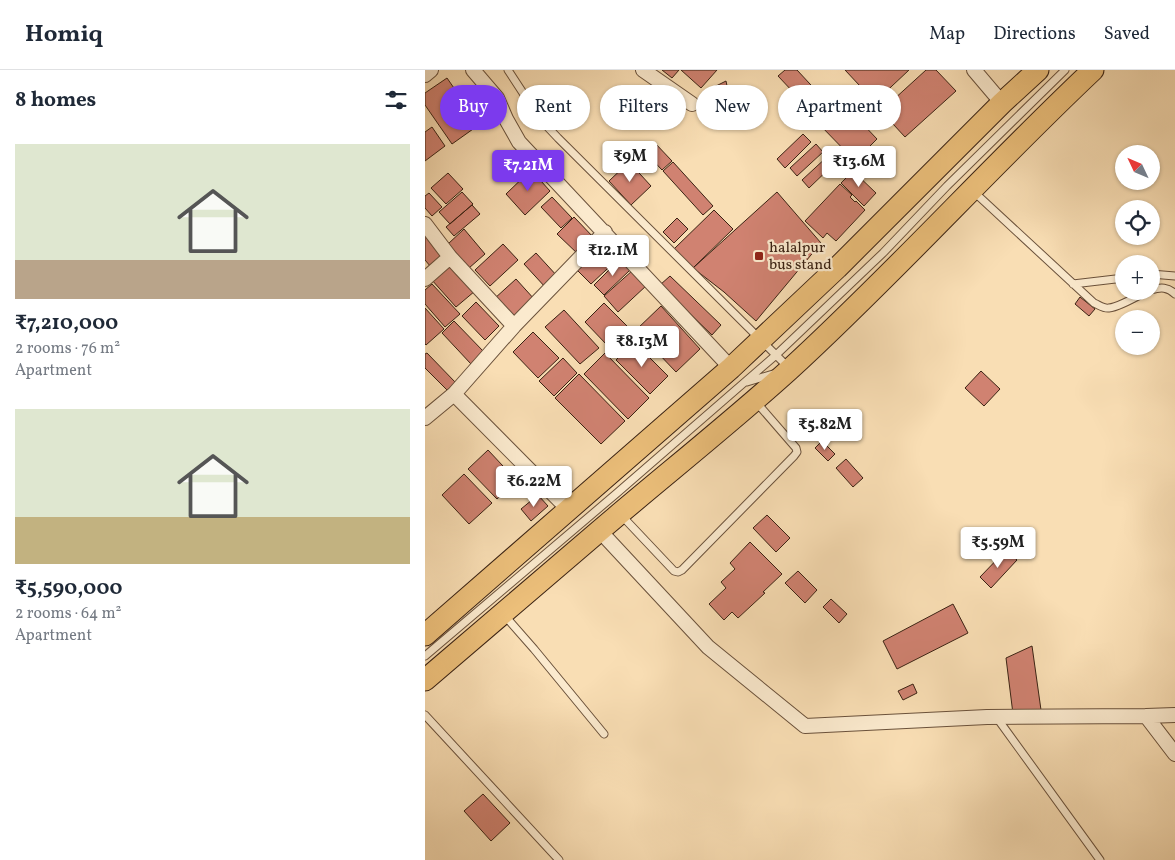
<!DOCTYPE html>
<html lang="en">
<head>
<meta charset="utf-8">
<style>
  :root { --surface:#fff; --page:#f6f6f7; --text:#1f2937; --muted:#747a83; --line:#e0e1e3; --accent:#7c3aed }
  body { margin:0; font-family:Vollkorn,serif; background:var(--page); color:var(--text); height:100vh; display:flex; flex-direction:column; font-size:19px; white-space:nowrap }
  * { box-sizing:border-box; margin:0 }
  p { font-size:16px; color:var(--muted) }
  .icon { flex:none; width:28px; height:28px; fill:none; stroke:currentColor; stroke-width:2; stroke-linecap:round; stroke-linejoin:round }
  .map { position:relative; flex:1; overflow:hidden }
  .details { display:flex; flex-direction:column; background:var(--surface); width:425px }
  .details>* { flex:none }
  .banner { position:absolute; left:15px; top:15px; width:475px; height:45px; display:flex; gap:10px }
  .needle { width:32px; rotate:314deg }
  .fabs { position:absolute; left:690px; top:75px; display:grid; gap:10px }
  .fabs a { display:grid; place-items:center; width:45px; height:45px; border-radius:50%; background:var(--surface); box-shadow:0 1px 4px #0004; font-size:25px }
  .price { position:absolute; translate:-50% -42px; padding:0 11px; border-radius:5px; background:#fff; color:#222; font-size:16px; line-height:32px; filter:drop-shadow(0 1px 2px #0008) }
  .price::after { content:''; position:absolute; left:50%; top:30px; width:15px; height:11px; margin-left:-8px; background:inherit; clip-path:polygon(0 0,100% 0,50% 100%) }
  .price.on { background:var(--accent); color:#fff }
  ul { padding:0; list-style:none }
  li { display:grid; align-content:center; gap:10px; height:265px; padding:0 15px }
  li span { display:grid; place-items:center; height:155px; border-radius:0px; color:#555 }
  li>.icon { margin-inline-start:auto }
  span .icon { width:90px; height:90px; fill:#fffc; stroke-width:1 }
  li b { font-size:21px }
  h2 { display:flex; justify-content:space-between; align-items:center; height:60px; padding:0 15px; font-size:21px }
  .chip { padding:0 18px; border-radius:22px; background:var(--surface); box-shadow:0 1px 4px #0004; font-size:18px; line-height:45px }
  .chip.on { background:var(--accent); color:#fff }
  header { display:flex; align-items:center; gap:30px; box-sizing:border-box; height:70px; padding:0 25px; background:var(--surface); border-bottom:1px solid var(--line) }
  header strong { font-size:24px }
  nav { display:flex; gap:28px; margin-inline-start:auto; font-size:18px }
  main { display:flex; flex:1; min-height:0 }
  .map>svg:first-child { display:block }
  .building { fill:#d08271; stroke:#3a2213 }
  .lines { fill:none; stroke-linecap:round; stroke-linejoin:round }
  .lane-casing { stroke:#6a513b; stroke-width:9 }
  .street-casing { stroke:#6a513b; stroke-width:16 }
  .primary-casing { stroke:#3a2213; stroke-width:23 }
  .lane { stroke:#fbeace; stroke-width:7 }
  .street { stroke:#fbeace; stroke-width:14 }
  .primary { stroke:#ecbf7a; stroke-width:21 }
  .poi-dot { fill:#8f2418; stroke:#fbeace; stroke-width:2 }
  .labels { text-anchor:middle; stroke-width:4.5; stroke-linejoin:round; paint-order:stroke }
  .poi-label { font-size:15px; fill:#3a2213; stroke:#fbeace; text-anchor:start }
</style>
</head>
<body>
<header>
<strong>Homiq</strong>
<nav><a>Map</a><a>Directions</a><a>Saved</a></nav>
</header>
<main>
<section class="details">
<h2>8 homes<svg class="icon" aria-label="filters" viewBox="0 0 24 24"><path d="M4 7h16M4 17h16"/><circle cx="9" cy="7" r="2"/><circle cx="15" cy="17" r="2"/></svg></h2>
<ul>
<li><span style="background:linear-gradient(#dfe7d0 75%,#b9a48a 0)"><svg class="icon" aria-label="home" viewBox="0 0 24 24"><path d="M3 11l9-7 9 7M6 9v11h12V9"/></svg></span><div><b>₹7,210,000</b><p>2 rooms · 76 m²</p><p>Apartment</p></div></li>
<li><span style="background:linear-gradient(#dfe7d0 70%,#c2b280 0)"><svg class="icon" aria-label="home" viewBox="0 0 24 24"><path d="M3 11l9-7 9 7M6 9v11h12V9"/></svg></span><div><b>₹5,590,000</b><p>2 rooms · 64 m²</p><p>Apartment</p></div></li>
</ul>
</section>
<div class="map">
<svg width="750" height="790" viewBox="0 0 750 790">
  <rect width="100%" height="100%" fill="#f9deb4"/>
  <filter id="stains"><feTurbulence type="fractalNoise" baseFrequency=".004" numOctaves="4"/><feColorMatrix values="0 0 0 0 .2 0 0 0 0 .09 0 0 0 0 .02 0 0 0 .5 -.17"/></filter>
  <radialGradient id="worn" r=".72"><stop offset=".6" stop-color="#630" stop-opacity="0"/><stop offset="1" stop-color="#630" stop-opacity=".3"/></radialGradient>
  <path class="building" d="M237 0H254L247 8Z
    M256 0H292L276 18Z
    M360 0H372L398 28 385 40 353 6Z
    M420 0H484L450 32Z
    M501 0H511L531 21 480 67 456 41Z
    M22 8 38 31 56 18 72 42 27 74 0 35V23Z
    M301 11 306 35 298 39 279 22Z
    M415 30 452 69 430 91 392 52Z
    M7 57 20 76 0 91V62Z
    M378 64 386 72 360 98 352 89Z
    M229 72 247 91 237 100 219 81Z
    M391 74 398 82 372 106 365 98Z
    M403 86 410 93 384 118 377 110Z
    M204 92 226 116 206 135 184 111Z
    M248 92 288 136 278 145 238 101Z
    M106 100 125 121 100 145 81 124Z
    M428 101 451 123 439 136 416 113Z
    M23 103 38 119 21 134 6 118Z
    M415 114 427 125 425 127 430 132 431 131 440 140 411 171 402 163 398 168 380 151Z
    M37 122 48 134 25 154 14 142Z
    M352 122 396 173 331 251 299 222 268 198Z
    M4 123 17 137 7 146 0 138V126Z
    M127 127 147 148 136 158 116 137Z
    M47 135 55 144 29 166 21 157Z
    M289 140 308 159 268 198 249 179Z
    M149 147 170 169 154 185 132 164Z
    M252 148 263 159 249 173 238 162Z
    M39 159 60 184 44 198 23 174Z
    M0 164 19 185 6 197 0 190Z
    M182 171 196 186 166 214 151 199Z
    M78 174 93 190 65 216 50 200Z
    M111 183 133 207 121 218 99 194Z
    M196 188 206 199 179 225 169 215Z
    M25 192 50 221 31 237 6 209Z
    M208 200 222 215 193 242 179 226Z
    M245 206 296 255 287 265 235 215Z
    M91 209 110 230 88 250 69 229Z
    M7 214 35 244 20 257 0 234V220Z
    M655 227 670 239 664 246 650 234Z
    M51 232 74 256 60 270 37 246Z
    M179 233 202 256 182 275 160 252Z
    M236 236 275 279 251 302 211 260Z
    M0 238 19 259 1 275 0 274Z
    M139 240 174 278 155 294 120 257Z
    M29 251 59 282 46 294 17 263Z
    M108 262 134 288 113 308 88 282Z
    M209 272 243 306 225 324 191 290Z
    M2 283 31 313 23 321 0 298V284Z
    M180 283 224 328 203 349 159 304Z
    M138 288 152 303 129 326 114 311Z
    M556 301 575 319 559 336 540 318Z
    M154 304 200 351 176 374 130 328Z
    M397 371 410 384 403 391 390 378Z
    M63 380 92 411 72 429 43 399Z
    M421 389 438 408 428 417 411 398Z
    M39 404 67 433 44 454 17 425Z
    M113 425 123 436 106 451 96 439Z
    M342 445 365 468 351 482 328 458Z
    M325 472 357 504 338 522 340 523 313 548 307 542 299 550 284 534 301 518 296 512 310 499 305 493Z
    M581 480 592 490 566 518 555 507Z
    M373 501 392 520 380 533 360 513Z
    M406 529 422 544 414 553 398 537Z
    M528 534 543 563 472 599 458 571Z
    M607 576 616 640 588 644 581 588Z
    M488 614 492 623 478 630 473 621Z
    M58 724 85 753 66 771 39 741Z"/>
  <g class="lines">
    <g class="lane-casing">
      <path id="lane" d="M83 0 115 49 133 68 363 297
        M548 121 669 233C674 235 679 239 684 238 694 237 713 226 722 221
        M726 204 750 206
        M648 214 699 208
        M726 220C736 217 743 217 750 224
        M322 312 348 304
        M197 446 249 501 253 502 257 500 369 386 372 382 371 378 332 333
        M80 546 109 579 179 664
        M0 586 192 423 351 285 458 183 522 116 640 0
        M0 645 134 790
        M572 648 675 790"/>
    </g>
    <g class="street-casing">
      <path id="street" d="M48 0 72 28 81 49 94 72 306 298
        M218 0 267 34
        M549 0 577 33
        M0 5 6 0
        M0 154 25 187 89 256 29 324 0 348
        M0 209 25 187
        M89 256 180 162
        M29 324 144 440
        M174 460 283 577 380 656 562 647 721 646
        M750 645 721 646 750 684"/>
    </g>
    <g class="primary-casing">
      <path id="primary" d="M0 565 306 298 412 198 577 33 613 0
        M0 610C58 561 115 511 173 462 236 408 302 356 364 300 469 204 564 98 668 0"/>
    </g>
    <use href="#lane" class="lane"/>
    <use href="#street" class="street"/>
    <use href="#primary" class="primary"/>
  </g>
  <rect class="poi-dot" x="329" y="181" width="10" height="10" rx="2.5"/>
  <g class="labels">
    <g class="poi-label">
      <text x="344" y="182">halalpur<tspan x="344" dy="17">bus stand</tspan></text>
    </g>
  </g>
  <rect width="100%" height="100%" filter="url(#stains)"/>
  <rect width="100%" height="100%" fill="url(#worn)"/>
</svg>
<div class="fabs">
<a><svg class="needle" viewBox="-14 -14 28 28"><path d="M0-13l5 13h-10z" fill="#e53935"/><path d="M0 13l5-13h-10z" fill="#747a83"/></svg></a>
<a><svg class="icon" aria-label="locate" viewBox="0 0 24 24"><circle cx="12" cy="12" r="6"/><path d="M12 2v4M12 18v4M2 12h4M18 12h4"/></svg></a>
<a>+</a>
<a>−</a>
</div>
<b class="price" style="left:205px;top:113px">₹9M</b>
<b class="price" style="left:434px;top:118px">₹13.6M</b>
<b class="price on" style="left:103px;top:122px">₹7.21M</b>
<b class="price" style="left:188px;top:207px">₹12.1M</b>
<b class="price" style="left:217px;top:298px">₹8.13M</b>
<b class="price" style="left:400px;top:381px">₹5.82M</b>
<b class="price" style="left:109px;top:438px">₹6.22M</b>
<b class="price" style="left:573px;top:499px">₹5.59M</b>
<div class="banner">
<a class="chip on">Buy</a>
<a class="chip">Rent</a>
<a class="chip">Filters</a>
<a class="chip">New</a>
<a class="chip">Apartment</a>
</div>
</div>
</main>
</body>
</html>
